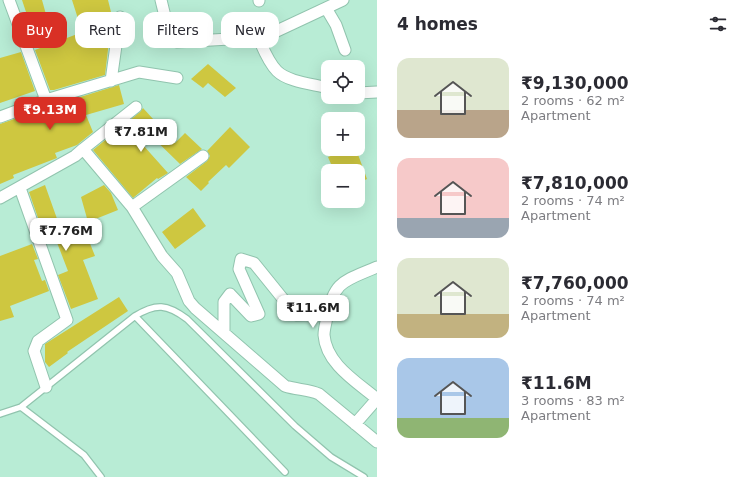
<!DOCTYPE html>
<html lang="en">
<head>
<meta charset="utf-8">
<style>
  :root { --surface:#fff; --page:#f2f2f3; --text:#2b2b33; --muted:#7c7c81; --accent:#d93025 }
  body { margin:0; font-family:"DejaVu Sans",sans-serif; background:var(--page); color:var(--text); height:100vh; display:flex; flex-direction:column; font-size:15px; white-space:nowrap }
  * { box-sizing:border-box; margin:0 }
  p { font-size:13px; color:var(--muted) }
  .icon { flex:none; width:22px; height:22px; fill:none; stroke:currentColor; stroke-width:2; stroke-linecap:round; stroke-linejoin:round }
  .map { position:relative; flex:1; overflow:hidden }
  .sheet { display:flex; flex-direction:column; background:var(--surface); width:372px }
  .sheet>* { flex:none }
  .top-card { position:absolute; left:12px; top:12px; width:305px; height:36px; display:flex; gap:8px }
  .tools { position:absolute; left:321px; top:60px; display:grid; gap:8px }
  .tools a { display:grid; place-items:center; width:44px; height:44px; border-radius:8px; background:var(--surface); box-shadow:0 4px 16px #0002; font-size:20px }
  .price { position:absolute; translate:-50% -34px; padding:0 9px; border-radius:8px; background:#fff; color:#222; font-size:13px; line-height:26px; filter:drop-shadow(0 1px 2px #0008) }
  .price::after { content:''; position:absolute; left:50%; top:24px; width:12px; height:9px; margin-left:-6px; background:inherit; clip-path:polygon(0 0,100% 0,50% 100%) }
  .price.current { background:var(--accent); color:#fff }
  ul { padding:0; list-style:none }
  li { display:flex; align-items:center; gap:12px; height:100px; padding:0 20px }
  li span { display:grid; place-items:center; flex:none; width:112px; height:80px; border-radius:12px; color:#555 }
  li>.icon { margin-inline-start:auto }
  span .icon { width:48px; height:48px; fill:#fffc; stroke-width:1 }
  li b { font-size:17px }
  h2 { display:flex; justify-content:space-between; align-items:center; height:48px; padding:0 20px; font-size:17px }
  .chip { padding:0 14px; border-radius:12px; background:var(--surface); box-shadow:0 4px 16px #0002; font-size:14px; line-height:36px }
  .chip.current { background:var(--accent); color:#fff }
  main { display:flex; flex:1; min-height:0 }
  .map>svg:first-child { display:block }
  .building { fill:#cec740 }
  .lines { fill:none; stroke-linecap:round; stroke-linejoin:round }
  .service-casing { stroke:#91c4ae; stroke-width:8 }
  .minor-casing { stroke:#91c4ae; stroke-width:13 }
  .service { stroke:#fff; stroke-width:5.5 }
  .minor { stroke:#fff; stroke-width:11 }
</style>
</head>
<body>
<main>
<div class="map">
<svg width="377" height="477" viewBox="0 0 377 477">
  <rect width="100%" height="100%" fill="#b8ecd5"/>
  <path class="building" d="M22 0H42L47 18 30 24Z
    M72 0H108L112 16 105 75 54 90H50L35 50 80 33 78 26 80 25Z
    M21 52 35 91 0 103V58Z
    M208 64 236 88 225 97 208 83 203 88 191 79Z
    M119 85 124 104 86 115 93 132 77 145 55 153 57 158 13 175 14 178 0 184V124L48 107Z
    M143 108 175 143 185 133 202 149 180 164 142 127 134 135 168 173 158 179 157 178 133 198 93 150 140 112Z
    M230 127 250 147 229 168 226 165 208 182 209 183 201 191 186 177 207 161 210 156 207 151Z
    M349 149H356L367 179 358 183V171H334L328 157Z
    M45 185 66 244 87 236 95 256 83 260 98 299 71 309 58 275 68 271 56 240 47 244 29 192Z
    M104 185 111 193 118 210 88 222 81 197Z
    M193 208 206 226 175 249 162 232Z
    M32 244 38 259 34 260 42 281 45 280 49 291 10 306 14 317 0 321V256Z
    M119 297 128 311 67 352 68 353 49 367 45 362V344Z"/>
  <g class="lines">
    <g class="service-casing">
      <path id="service" d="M135 316 285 472
        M21 407 84 455 101 477
        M0 414 21 407 135 316C156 303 167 304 187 319L295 426 331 457 364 477"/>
    </g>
    <g class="minor-casing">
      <path id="minor" d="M161 0 170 37 173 41 177 42 264 37 343 0
        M259 0V1
        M326 8 336 25 345 50
        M258 37C263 48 268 62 277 71 288 82 313 84 328 88
        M111 81 120 17
        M358 93 377 92
        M46 100 139 72 177 78
        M0 117 46 100 9 0
        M83 149 136 107
        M20 188 67 320 38 341 34 351 46 387
        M0 198 75 156 83 149 132 207 162 256 177 273 189 301 195 308 285 386C297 390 308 389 319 394L377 442
        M132 207 203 156
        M377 267C345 281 334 280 327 317 326 323 324 329 324 335 326 364 357 382 377 399
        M224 333V302L230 294 251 316 259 314 239 269 241 259 254 263 296 315 328 314
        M355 424 377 399"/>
    </g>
    <use href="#service" class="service"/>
    <use href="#minor" class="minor"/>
  </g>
</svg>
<div class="tools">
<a><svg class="icon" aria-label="locate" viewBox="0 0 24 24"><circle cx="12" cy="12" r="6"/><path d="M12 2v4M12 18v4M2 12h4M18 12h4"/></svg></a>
<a>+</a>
<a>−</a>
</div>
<b class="price current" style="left:50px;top:131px">₹9.13M</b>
<b class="price" style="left:141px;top:153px">₹7.81M</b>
<b class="price" style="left:66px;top:252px">₹7.76M</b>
<b class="price" style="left:313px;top:329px">₹11.6M</b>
<div class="top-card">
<a class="chip current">Buy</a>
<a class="chip">Rent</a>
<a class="chip">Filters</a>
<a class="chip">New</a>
</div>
</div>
<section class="sheet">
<h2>4 homes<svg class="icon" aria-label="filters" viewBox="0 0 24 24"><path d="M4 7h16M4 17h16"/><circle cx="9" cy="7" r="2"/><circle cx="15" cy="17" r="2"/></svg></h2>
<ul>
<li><span style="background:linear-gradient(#dfe7d0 65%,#b9a48a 0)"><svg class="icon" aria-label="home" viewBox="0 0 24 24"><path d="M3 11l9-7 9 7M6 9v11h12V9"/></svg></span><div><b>₹9,130,000</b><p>2 rooms · 62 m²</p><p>Apartment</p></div></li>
<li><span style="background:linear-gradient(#f6c9c9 75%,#9aa5b1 0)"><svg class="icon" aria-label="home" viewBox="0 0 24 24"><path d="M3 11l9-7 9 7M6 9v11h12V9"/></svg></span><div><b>₹7,810,000</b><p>2 rooms · 74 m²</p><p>Apartment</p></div></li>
<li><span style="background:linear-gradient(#dfe7d0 70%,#c2b280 0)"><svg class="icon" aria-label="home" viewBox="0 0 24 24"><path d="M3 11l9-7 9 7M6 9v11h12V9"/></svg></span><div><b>₹7,760,000</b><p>2 rooms · 74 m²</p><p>Apartment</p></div></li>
<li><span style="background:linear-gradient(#a9c7e8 75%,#8fb573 0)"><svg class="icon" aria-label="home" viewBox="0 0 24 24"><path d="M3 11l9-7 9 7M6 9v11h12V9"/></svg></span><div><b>₹11.6M</b><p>3 rooms · 83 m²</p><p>Apartment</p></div></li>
</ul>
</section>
</main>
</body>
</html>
